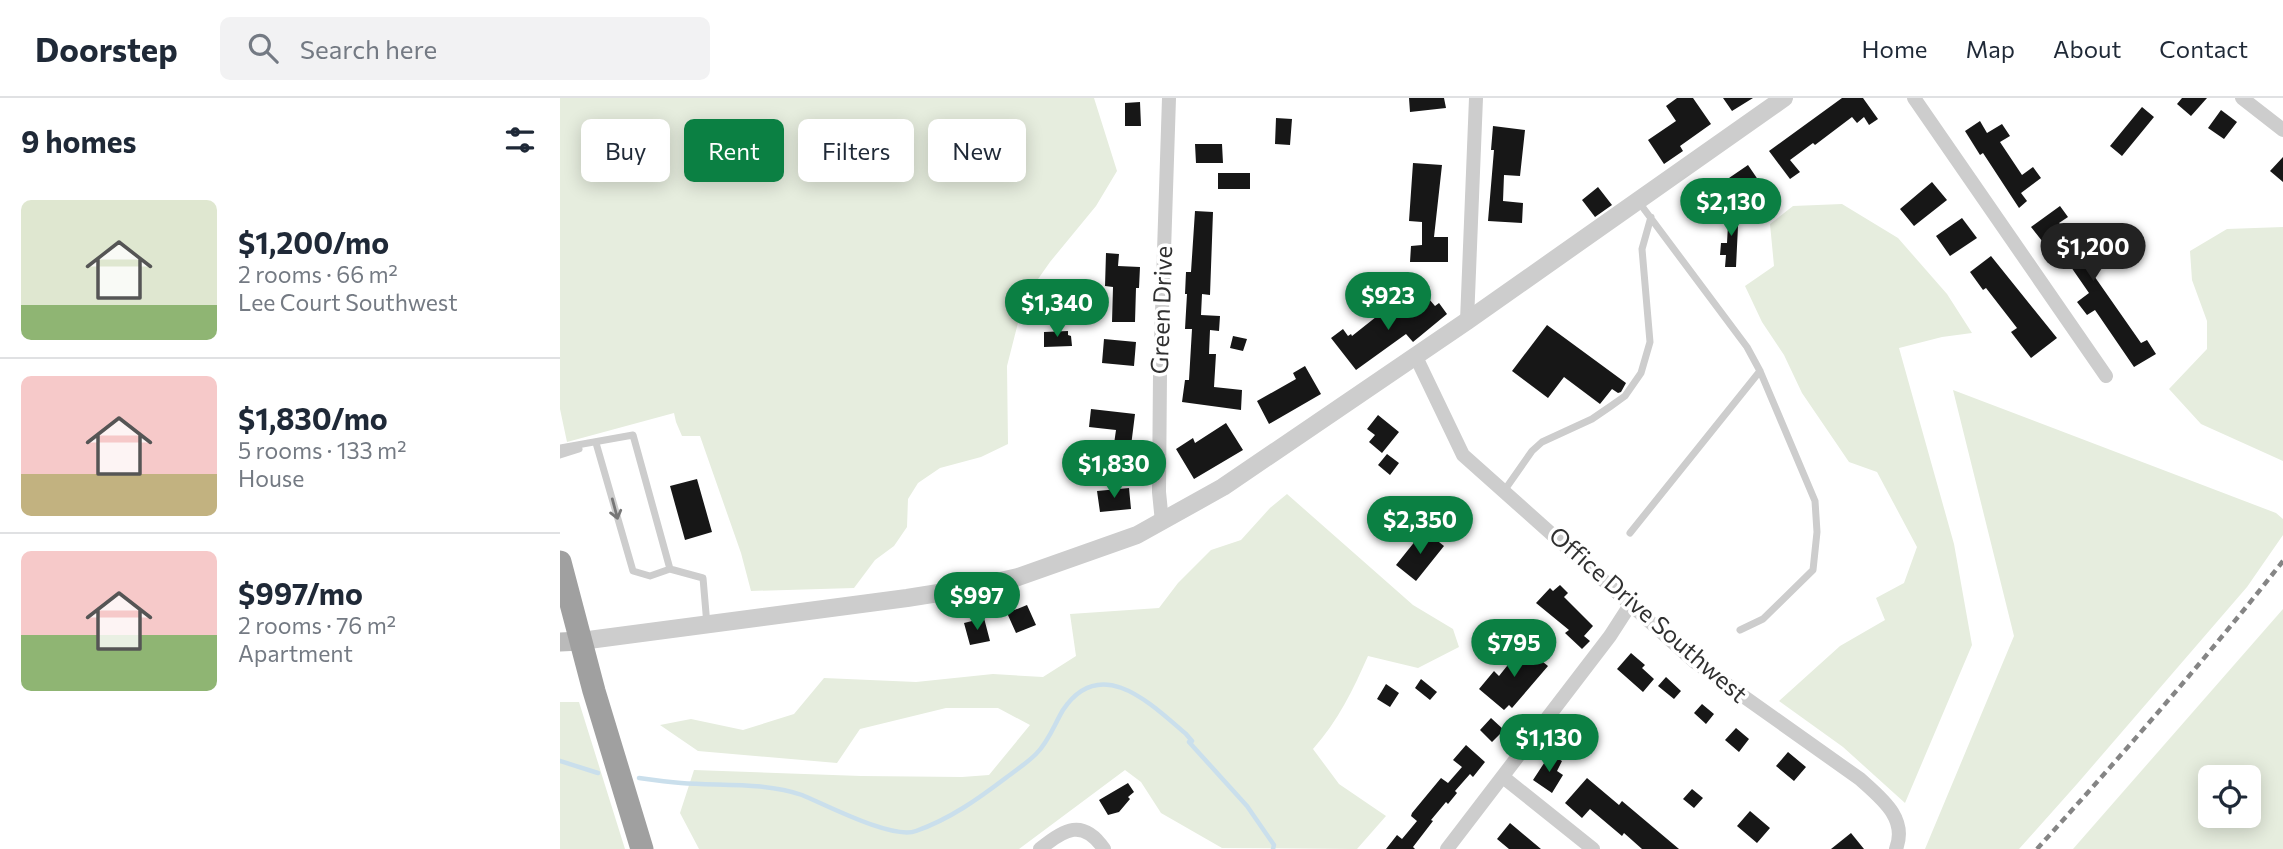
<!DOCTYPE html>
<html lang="en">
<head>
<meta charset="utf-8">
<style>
  :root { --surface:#fff; --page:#f2f2f3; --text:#1f2937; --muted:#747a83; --line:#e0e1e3; --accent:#0b8043 }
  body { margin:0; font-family:Commissioner,sans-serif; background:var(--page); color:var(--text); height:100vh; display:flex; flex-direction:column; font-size:26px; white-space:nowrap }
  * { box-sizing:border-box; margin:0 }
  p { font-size:23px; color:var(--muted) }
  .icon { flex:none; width:38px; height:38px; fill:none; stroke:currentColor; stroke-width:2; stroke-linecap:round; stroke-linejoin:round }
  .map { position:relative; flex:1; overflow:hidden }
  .panel { display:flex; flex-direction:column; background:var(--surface); width:560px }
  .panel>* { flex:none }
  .hud { position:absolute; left:21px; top:21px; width:665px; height:63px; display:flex; gap:14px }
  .buttons { position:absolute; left:1638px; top:667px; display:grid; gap:14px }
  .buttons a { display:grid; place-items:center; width:63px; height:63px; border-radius:10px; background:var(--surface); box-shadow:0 4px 18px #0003; font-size:35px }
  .price { position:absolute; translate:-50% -60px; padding:0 16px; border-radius:24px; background:var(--accent); color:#fff; font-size:23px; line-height:46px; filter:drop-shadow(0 2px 4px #0008) }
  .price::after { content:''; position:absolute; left:50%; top:42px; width:21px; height:16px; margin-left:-10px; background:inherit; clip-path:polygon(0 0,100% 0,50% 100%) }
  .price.on { background:#222; color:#fff }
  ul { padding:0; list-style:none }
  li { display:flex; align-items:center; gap:21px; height:175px; padding:0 21px }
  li+li { border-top:2px solid var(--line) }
  li span { display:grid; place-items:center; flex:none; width:196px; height:140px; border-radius:10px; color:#555 }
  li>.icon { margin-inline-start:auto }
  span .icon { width:84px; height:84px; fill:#fffc; stroke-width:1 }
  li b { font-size:30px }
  h2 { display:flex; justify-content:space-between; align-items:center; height:84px; padding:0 21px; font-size:30px }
  .pill { padding:0 24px; border-radius:10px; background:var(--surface); box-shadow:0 4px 18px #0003; font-size:24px; line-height:63px }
  .pill.on { background:var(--accent); color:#fff }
  header { display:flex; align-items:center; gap:42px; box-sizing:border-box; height:98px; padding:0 35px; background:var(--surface); border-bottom:2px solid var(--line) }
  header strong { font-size:33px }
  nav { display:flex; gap:38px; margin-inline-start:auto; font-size:24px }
  .search { width:490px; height:63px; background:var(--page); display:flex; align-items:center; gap:18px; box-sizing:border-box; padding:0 24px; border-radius:10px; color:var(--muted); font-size:26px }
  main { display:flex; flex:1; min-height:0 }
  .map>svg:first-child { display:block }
  .green { fill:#e6edde; fill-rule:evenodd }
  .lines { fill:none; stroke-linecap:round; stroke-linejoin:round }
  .stream { stroke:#cadfec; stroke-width:4.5 }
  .building { fill:#171717 }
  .service { stroke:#cdcdcd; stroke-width:7 }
  .minor { stroke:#cdcdcd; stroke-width:14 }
  .tertiary { stroke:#cdcdcd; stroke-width:18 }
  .secondary { stroke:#bababa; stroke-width:19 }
  .trunk { stroke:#a0a0a0; stroke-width:23 }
  .rail { stroke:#858585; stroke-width:4.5; stroke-dasharray:7 5; stroke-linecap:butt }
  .oneway { stroke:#777 }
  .labels { text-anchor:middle; stroke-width:7; stroke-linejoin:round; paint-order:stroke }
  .street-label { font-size:24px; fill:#303030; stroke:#fff }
</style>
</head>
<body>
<header>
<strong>Doorstep</strong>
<div class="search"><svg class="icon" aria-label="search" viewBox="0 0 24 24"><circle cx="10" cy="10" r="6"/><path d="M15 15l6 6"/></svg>Search here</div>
<nav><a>Home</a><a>Map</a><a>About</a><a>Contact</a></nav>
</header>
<main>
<section class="panel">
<h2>9 homes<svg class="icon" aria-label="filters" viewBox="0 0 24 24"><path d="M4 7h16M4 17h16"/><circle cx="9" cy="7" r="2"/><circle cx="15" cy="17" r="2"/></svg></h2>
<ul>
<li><span style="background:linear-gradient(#dfe7d0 75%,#8fb573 0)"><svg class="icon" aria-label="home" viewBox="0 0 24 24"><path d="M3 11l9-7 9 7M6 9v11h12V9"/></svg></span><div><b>$1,200/mo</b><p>2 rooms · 66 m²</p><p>Lee Court Southwest</p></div></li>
<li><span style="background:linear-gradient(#f6c9c9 70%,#c2b280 0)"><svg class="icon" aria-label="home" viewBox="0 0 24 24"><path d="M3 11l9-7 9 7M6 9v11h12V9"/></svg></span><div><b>$1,830/mo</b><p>5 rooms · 133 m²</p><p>House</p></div></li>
<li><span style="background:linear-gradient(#f6c9c9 60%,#8fb573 0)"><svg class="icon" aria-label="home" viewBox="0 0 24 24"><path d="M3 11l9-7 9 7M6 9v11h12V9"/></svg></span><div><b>$997/mo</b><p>2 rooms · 76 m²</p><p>Apartment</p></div></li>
</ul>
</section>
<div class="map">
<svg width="1723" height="751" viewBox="0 0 1723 751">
  <rect width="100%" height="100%" fill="#fff"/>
  <path class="green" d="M0 0H534L557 73 536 108 490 164 464 201 447 268 448 346 421 359 380 370 358 385 348 401 347 429 334 448 315 462 294 490 191 493 181 455 140 338H122L116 324 114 315 7 344 0 311Z
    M1282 106 1338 140 1387 196 1412 235 1382 239 1339 250 1394 446 1412 547 1345 705 1283 649 1219 603 1280 548 1325 522 1316 500 1344 485 1357 449 1317 374 1289 364 1242 295 1224 257 1202 224 1185 188 1214 168 1210 126 1233 108Z
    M1723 129V363L1641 326 1609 291 1647 251V223L1632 182 1630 153 1667 131Z
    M1393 292 1716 415 1723 421V437L1687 489 1517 686 1459 751H1365L1454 538Z
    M727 396 853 507 893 531 899 549 858 570 808 558C793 592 778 623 753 651L779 686 826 718 797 751 662 750 601 715 581 684 565 672 459 751H139L120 715 134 672 301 678 402 679 429 677 470 627 438 610H386L300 631 277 665 138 653 100 627 131 621 183 632 234 616 264 580 356 584 433 576 483 579 516 558 510 516 599 510 618 485 651 452 681 442 710 410Z
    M1723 511V751H1513ZM1650 679H1689V718H1650Z
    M0 604H19L65 751H0Z"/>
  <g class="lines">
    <path class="stream" d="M0 663 38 675
      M79 680C93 682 107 684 121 685 160 688 205 684 242 697 266 707 333 742 356 733 390 721 418 701 447 679 456 672 467 665 476 656 489 643 494 627 503 612 541 555 592 607 626 636L632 643 629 644 687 708 714 747 713 751"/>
  </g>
  <path class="building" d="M849 0H884L886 10 850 14Z
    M1117 0H1133L1151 26 1120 48 1123 53 1104 66 1088 42 1116 23 1106 8Z
    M1163 0H1193L1172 13Z
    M1282 0H1303L1318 21 1309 27 1304 19 1297 25 1292 19 1255 47 1253 45 1230 62 1240 74 1230 81 1209 53Z
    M1622 0H1647L1631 18 1617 6Z
    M580 4 581 28H565V5Z
    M1582 9 1594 19 1562 58 1550 48Z
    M1661 12 1677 24 1664 41 1648 30Z
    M716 20 732 21 730 47 715 46Z
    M1420 23 1427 35 1442 26 1450 38 1440 44 1462 77 1473 69 1481 80 1461 95 1467 103 1459 110 1423 55 1420 57 1405 33Z
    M933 28 965 32 960 78 944 77 943 103 963 105 962 125 928 123 934 52H931Z
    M635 46H662L663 65H636Z
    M1723 59V84L1710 73Z
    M853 65 882 67 874 139H888V164H850L851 148 862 147V124L849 123Z
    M1188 67 1205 92 1186 105 1169 80Z
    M658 75H690V91H658Z
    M1372 84 1387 102 1354 128 1340 111Z
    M1038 89 1052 107 1035 119 1022 102Z
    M1169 108H1179L1176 169H1165L1166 157H1160L1161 145H1167Z
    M1500 108 1508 119 1499 125 1515 146 1537 134 1550 158 1530 172 1581 245 1587 242 1596 256 1574 269 1535 212 1527 217 1517 204 1529 195 1493 143 1486 148 1471 129Z
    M635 113 653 114 650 197 642 196 641 217 660 218 659 233 650 232 649 256H656L654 289 682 292 681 312 622 304 625 282H629L632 231H625L627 196H625L626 174H631Z
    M1402 120 1417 140 1390 158 1376 138Z
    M546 155 559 156 558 168 580 169 579 190H576L575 224H552L553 189 545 188Z
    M1431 158 1497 240 1471 260 1451 234 1457 230 1426 190 1423 192 1410 174Z
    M869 201 875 208 879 205 887 216 853 244 846 236 796 272 771 240 783 231 788 238 791 236 792 238 821 215 824 219 842 204 851 215Z
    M987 227 1066 285 1061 294 1058 295 1052 291 1040 306 1004 279 988 300 952 273Z
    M508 233V237L511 238 512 248 484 249V234Z
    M673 238 687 241 683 253 670 250Z
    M544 241 576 244 574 268 542 265Z
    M745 268 761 296 709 326 697 303 736 281 733 275Z
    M531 311 575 316 571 348 554 346 556 332 529 329Z
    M818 317 839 334 822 355 809 344 815 337 807 331Z
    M666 325 683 352 634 381 616 351 633 340 635 345Z
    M827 356 839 365 830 377 818 367Z
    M137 381 152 434 125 442 110 388Z
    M569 390 571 411 540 414 537 393Z
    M864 432 884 448 856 483 836 467Z
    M1000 487 1008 495 1004 499 1033 528 1024 538 1030 543 1022 551 1005 535 1009 532 976 505 990 490 993 493Z
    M467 507 476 527 456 535 447 515Z
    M424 520 430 543 410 547 404 525Z
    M963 548 988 568 952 610 949 607 944 612 919 591 934 573 939 578Z
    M1071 555 1085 567 1082 570 1094 581 1083 594 1057 571Z
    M1106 579 1121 593 1114 601 1098 588Z
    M861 581 877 594 870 602 855 590Z
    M826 586 839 595 830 609 817 601Z
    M1142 606 1154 616 1146 626 1134 615Z
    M931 620 944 632 932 644 920 632Z
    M1176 630 1189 641 1179 654 1165 642Z
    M906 647 925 664 913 679 910 676 895 693 897 695 888 706 886 704 871 722 873 723 853 749 855 751H826L837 737 842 741 857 723 851 718 852 715 881 680 888 685 902 669 893 662Z
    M1228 654 1246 669 1234 683 1216 668Z
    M990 656 1002 663 997 673 1003 677 992 695 973 682Z
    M1027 680 1059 707 1062 703 1119 751H1082L1064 735 1062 738 1030 711 1022 720 1005 705Z
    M568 685 574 694 568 699 570 701 559 714 548 717 539 702Z
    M1132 691 1143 700 1134 710 1123 701Z
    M1190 713 1210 730 1197 745 1177 728Z
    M950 725 981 751H949L937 741Z
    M1291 735 1304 751H1271Z"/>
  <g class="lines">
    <path class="service" d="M1078 103 1187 249 1200 273 1255 403 1257 434 1253 472 1203 521 1180 532
      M36 345 73 473 90 478 110 471 143 480 147 527
      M0 350 73 337 110 471
      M0 357 19 351
      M944 393 972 353 982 344 1032 321 1051 308 1065 298 1081 275 1090 244 1082 151 1091 119
      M1070 435 1200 273"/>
    <path class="minor" d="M1354 0 1546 278
      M1682 0 1723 32
      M907 223 916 0
      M856 259 903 357 1135 564 1300 681C1321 700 1348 720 1336 751
      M602 424 599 394 600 276 609 0
      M943 679 1033 751
      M480 751C504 731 523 720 544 751
      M887 751 1050 538 1070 507"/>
    <path class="tertiary" d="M21 543 347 500 410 490 458 479 577 437 663 389 907 223 1224 0"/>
    <path class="secondary" d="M0 544 21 543"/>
    <path class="trunk" d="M0 464 34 593 82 751"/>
    <path class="rail" d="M1477 751C1562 657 1645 562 1723 463"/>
  </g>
  <defs><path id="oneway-shaft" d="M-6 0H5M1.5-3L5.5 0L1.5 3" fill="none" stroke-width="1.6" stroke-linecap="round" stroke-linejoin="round" transform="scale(1.75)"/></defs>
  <use class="oneway" href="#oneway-shaft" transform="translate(55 411) rotate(75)"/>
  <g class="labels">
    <g class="street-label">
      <text transform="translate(602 212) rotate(-88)" y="8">Green Drive</text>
      <text transform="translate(1088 517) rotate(41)" y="8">Office Drive Southwest</text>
    </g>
  </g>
</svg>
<div class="buttons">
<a><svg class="icon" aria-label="locate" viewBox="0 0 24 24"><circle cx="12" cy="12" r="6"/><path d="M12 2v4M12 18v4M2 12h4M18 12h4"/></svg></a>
</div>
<b class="price" style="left:1171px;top:140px">$2,130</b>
<b class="price on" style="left:1533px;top:185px">$1,200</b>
<b class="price" style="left:828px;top:234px">$923</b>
<b class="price" style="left:497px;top:241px">$1,340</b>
<b class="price" style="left:554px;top:402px">$1,830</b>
<b class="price" style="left:860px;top:458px">$2,350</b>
<b class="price" style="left:417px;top:534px">$997</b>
<b class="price" style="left:954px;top:581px">$795</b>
<b class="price" style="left:989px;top:676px">$1,130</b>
<div class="hud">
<a class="pill">Buy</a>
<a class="pill on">Rent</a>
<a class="pill">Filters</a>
<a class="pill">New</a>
</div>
</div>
</main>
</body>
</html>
